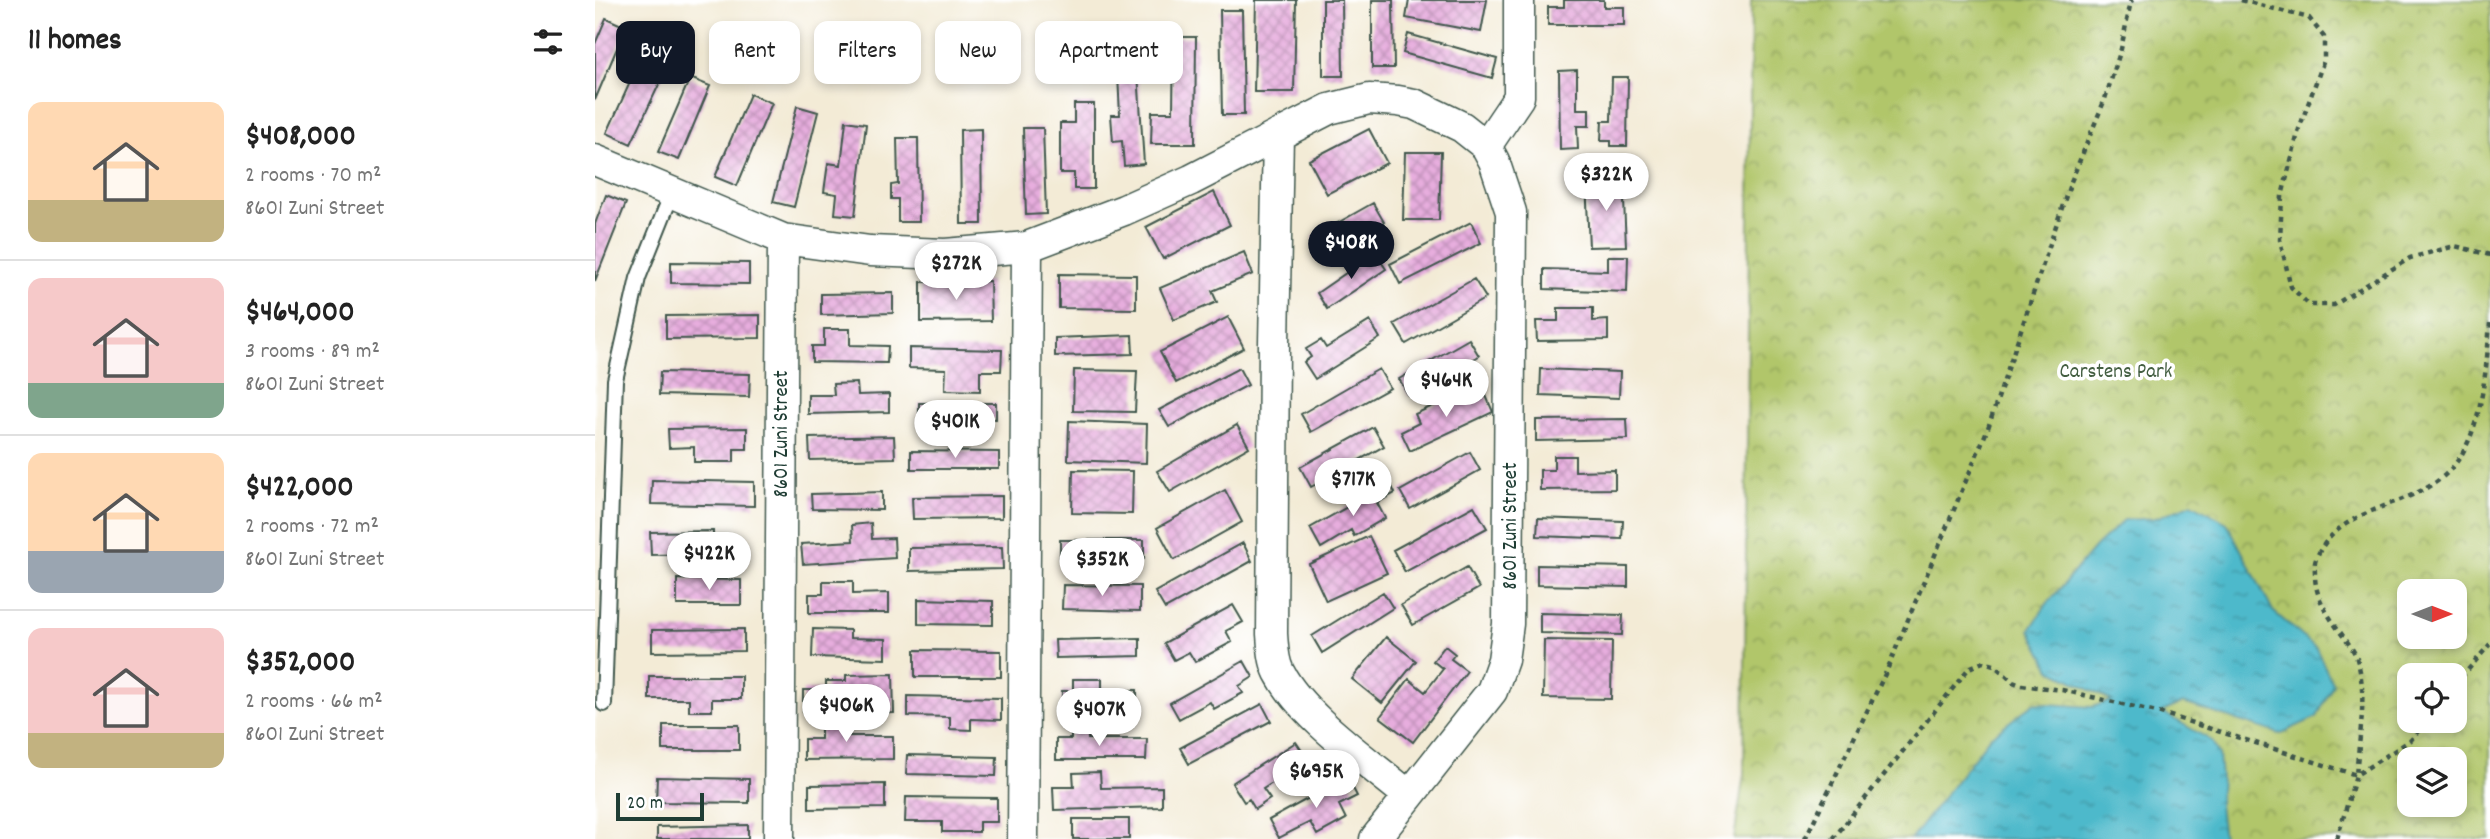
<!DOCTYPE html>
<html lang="en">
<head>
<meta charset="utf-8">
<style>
  :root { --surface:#fff; --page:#f6f6f6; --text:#222; --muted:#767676; --line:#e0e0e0; --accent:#111827 }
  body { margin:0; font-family:Dekko,sans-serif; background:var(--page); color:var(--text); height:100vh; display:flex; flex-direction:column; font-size:26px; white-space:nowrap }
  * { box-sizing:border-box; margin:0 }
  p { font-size:23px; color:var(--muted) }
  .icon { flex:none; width:38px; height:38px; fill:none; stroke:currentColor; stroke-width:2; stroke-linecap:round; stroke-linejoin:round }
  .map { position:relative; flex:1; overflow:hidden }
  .details { display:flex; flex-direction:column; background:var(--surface); width:595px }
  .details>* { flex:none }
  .banner { position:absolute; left:21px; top:21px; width:665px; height:63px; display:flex; gap:14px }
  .needle { width:46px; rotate:90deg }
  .tools { position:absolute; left:1802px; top:579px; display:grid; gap:14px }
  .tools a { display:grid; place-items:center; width:70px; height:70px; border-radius:14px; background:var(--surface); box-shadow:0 4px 10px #0003; font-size:35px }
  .scale { position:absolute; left:21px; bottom:18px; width:88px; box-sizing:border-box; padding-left:7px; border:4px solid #1f3d34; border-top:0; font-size:19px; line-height:24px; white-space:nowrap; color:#1f3d34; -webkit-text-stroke:5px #fff; paint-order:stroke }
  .price { position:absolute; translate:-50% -60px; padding:0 16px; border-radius:24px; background:#fff; color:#222; font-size:23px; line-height:46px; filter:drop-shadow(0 2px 4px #0008) }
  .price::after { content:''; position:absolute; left:50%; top:42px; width:21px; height:16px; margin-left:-10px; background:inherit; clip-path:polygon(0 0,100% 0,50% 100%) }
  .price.on { background:var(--accent); color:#fff }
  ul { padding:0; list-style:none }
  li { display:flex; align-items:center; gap:21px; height:175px; padding:0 28px }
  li+li { border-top:2px solid var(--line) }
  li span { display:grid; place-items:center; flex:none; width:196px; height:140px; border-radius:14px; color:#555 }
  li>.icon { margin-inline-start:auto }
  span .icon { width:84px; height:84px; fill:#fffc; stroke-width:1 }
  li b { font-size:30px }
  h2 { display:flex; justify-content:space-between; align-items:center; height:84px; padding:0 28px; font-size:30px }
  .chip { padding:0 24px; border-radius:14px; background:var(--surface); box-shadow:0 4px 10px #0003; font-size:24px; line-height:63px }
  .chip.on { background:var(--accent); color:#fff }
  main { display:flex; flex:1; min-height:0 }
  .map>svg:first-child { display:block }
  .park { fill:url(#park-crowns); stroke:#68824f; stroke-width:2; fill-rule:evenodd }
  .water { fill:url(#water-ripples); stroke:#367b80; stroke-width:2 }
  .building { fill:url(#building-cross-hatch) }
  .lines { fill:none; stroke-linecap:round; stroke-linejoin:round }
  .service-casing { stroke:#3f574c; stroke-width:18 }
  .minor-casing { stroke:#3f574c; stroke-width:33 }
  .path { stroke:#3f574c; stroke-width:4.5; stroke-dasharray:5 5; stroke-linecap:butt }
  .service { stroke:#fff; stroke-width:14 }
  .minor { stroke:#fff; stroke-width:30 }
  .labels { text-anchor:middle; stroke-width:7; stroke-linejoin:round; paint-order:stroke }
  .park-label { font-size:21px; fill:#445f42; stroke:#fff }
  .street-label { font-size:21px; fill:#1f3d34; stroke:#fff }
</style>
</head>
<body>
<main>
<section class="details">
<h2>11 homes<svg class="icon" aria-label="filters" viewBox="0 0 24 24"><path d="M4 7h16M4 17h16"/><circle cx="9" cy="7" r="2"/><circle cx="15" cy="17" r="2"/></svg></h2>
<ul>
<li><span style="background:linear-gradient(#ffd9b3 70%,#c2b280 0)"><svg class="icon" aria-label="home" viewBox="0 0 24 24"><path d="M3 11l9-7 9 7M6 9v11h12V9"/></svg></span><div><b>$408,000</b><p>2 rooms · 70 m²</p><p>8601 Zuni Street</p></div></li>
<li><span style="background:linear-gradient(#f6c9c9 75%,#7fa58c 0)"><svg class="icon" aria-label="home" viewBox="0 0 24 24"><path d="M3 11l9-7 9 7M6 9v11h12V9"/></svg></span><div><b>$464,000</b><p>3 rooms · 89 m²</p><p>8601 Zuni Street</p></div></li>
<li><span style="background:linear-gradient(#ffd9b3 70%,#9aa5b1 0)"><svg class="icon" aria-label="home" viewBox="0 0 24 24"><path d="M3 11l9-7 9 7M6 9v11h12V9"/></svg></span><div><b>$422,000</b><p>2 rooms · 72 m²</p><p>8601 Zuni Street</p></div></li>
<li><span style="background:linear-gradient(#f6c9c9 75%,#c2b280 0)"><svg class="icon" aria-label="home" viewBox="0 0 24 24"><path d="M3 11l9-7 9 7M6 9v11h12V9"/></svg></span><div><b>$352,000</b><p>2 rooms · 66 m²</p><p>8601 Zuni Street</p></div></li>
</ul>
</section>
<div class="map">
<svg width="1895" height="839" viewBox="0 0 1895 839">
  <defs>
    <pattern id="park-crowns" width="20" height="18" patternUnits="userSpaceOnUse" patternTransform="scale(1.75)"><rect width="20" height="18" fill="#b1c66a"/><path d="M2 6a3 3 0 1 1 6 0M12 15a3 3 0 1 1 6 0" fill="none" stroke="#8fa258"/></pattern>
    <pattern id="water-ripples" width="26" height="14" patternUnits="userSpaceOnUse" patternTransform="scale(1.75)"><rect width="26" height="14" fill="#4eb9cb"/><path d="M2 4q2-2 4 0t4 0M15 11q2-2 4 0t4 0" fill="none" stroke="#4098a6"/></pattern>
    <pattern id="building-cross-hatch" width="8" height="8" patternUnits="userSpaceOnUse" patternTransform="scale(1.75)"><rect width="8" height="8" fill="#e7adde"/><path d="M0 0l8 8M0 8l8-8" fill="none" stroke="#bb8eb5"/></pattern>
  </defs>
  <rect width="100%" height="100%" fill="#fff"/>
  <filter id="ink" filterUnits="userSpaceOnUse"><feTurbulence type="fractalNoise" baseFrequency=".0143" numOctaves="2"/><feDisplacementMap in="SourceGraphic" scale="14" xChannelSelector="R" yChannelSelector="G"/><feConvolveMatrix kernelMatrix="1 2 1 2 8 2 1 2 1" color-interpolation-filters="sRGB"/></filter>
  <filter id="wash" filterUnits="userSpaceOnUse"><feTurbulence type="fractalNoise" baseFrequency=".00686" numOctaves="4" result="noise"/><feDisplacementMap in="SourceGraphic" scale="28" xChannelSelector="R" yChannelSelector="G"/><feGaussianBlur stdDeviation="1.57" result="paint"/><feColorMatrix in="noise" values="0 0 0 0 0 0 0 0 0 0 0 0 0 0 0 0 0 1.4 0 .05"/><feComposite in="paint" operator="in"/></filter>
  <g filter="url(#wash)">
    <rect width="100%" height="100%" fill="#f3ebd6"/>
    <path class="park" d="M1156 0H1895V839H1139L1149 774ZM1815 592H1860V637H1815ZM1815 676H1860V721H1815ZM1815 760H1860V805H1815Z"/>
    <path class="water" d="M1597 503 1632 523 1678 611 1721 648 1738 684 1722 717 1685 734 1588 703 1567 712 1617 741 1624 755 1626 778 1624 804 1628 839H1316L1395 737 1439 703 1497 707 1517 701 1456 670 1435 630 1451 605 1500 547 1529 520 1561 518Z"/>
    <g id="blocks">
      <path class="building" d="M661 0H701L699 92H659Z
        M728 0H747L748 76H728Z
        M777 0H798L799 68H777Z
        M814 0H892L886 32 811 18Z
        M969 0H1009V7H1029V25H953V7H969Z
        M625 10H647L649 115H627Z
        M11 18 31 27 0 100V44Z
        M813 34 902 59 897 78 808 53Z
        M579 37H601L600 144H556L557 112H578Z
        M51 47 76 59 36 144 12 133Z
        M982 70V109H994V126H982L983 149 965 150 964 71Z
        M543 73 549 164 529 166 527 141 518 142 516 115H525L523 75Z
        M1017 77H1033L1032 146H1016V141H1006L1007 121H1016Z
        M95 78 115 86 84 160 63 152Z
        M155 94 177 103 142 186 120 177Z
        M479 104H499V189H479V173H465V123H479Z
        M202 106 223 112 199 207 178 202Z
        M251 121 271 124 260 216 240 214 242 194 229 192 233 163 246 165Z
        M428 128H448L451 214 431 215Z
        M386 129 387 224H366L365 130Z
        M774 129 792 163 732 194 714 160Z
        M302 138H323L324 222H303V199H296V185L303 184Z
        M810 152H846L844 220H808Z
        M1028 178 1031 246 994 247 991 180Z
        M619 192 635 225 568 259 551 227Z
        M11 195 31 203 0 281V224Z
        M778 203 789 222 728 256 718 237Z
        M876 222 886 243 805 284 795 264Z
        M649 252 658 274 617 291 622 302 579 320 565 288Z
        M780 253 791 269 732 309 722 293Z
        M1013 256H1033L1032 292 949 289V269L1013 271Z
        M76 262 154 263V284L76 283Z
        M464 274 541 275V309L464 308Z
        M879 279 891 298 811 344 799 324Z
        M395 281 396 321 326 322V282Z
        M298 293V313L226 315V294Z
        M963 308H998V321L1013 320V340L942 341 941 321H963Z
        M165 315V338L71 339V316Z
        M633 317 649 348 581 383 565 352Z
        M775 321 785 338 720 379 709 362 716 357 711 349 726 340 731 348Z
        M229 329H255V345L293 346 292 363 217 362V346H229Z
        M537 335 538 354 460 356V338Z
        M874 339 884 356 814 396 804 379Z
        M314 348 407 350 406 371H385V391L350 390 351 369 314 368Z
        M644 368 653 385 574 427 564 410Z
        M784 369 795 388 716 432 706 414Z
        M946 369 1025 372 1024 398 945 395Z
        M479 370 542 371 540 412 478 411Z
        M65 372 155 374 154 397 64 395Z
        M262 383 263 395 294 394V412L213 414V395H239L238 384Z
        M889 391 898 412 815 451 806 432 824 423 820 414 862 395 865 402Z
        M324 403H401V419H324Z
        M1032 419 1033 439 941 441V420Z
        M474 421 552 424 551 463 473 460Z
        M642 425 654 447 575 492 562 471Z
        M778 427 789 446 716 487 705 467Z
        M152 428V449H139V462H99V447L74 448 73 429Z
        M299 436 300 458 215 460 214 438Z
        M316 451 404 452V469H316Z
        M875 452 885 470 815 509 805 491Z
        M959 456H980V471L1020 470V489L945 490V470H959Z
        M478 470 538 471 537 514 477 513Z
        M57 480 159 482V506L56 504Z
        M795 483 800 493 782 503 790 518 759 536 756 530 726 548 715 528Z
        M630 490 647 522 579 560 562 528Z
        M287 492V510L217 509 216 494Z
        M407 496V518L318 519 317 497Z
        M879 506 892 528 810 572 798 550Z
        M943 518 1028 521 1027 539 942 536Z
        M276 523 277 539 299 538 300 558 208 564 206 544 258 541 257 525Z
        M118 531V545L143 544V571L104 572V554L56 555 55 532Z
        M774 536 792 573 731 601 714 564Z
        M465 540H549V558H465Z
        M648 543 657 561 570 609 560 592Z
        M407 547 408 569 314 571V548Z
        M942 565 1033 567V587L942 585Z
        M872 567 884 588 818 625 806 605Z
        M82 579 146 580V605H82Z
        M228 581H258V594L294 593V613H214V594H228Z
        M468 585 545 586V611L467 609Z
        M788 592 798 608 727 653 717 636Z
        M323 599 398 601V625L323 624Z
        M638 605 648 622 631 631 637 642 600 662 594 652 579 660 569 643Z
        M945 613 1028 615 1027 635 945 633Z
        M149 629V651L57 652V630Z
        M218 629 255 630V638L291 639V659L217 657Z
        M791 637 821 661 787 703 757 679Z
        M545 638V656L461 658 460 640Z
        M949 640 1017 641 1016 699 948 698Z
        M850 646 860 654 856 659 872 671 818 742 785 717 814 679 830 692 848 669 838 661Z
        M320 650 406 651V677H320Z
        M649 661 658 677 644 686 648 693 619 709 615 702 584 719 575 703Z
        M298 674 299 713 208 714V690H231V681H251V675Z
        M54 676H146V699H117V711H94V699H54Z
        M478 679H507V690H542V710H467V691H478Z
        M313 696 406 698V720L376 719V730L355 729V717L313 716Z
        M667 704 676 721 594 764 585 748Z
        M226 715H246V736H298V759L209 760V739H226Z
        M68 725H144V750H68Z
        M476 728H493V739H552L551 760H461V739H476Z
        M701 742 713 760 668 789 675 799 660 809 654 799 649 802 637 783Z
        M312 755 402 757 401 776 311 774Z
        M505 772 506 788 567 787V807L459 810 458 787H479L478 773Z
        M62 777 154 779V803L61 802Z
        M752 777 762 796 744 805 751 819 722 835 715 822 684 838 674 820Z
        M290 784V808L214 809V785Z
        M311 797 402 798V822H384V832H347V822H310Z
        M478 819H534V839H478Z
        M153 825V839H62V827Z"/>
    </g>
  </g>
  <g filter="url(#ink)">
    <use href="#blocks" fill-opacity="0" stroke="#3f574c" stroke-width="2"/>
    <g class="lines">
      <g class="service-casing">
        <path id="service" d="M9 704 20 380 43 278 77 193"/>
      </g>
      <g class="minor-casing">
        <path id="minor" d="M683 135 679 344 677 634C678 646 678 660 684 672 708 718 774 762 814 796
          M891 146 924 97V0
          M0 160 188 239 275 251 350 254 432 247 529 210 596 180 734 109 774 99 803 101 819 104 867 127 891 146 899 161 916 212 913 624 908 660 897 691 780 839
          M184 839 188 239
          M428 839 432 247"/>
      </g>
      <path class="path" d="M1646 0 1714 18 1729 37V60L1704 129 1687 196 1685 240 1696 287 1714 305H1739L1815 258 1860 246 1895 255
        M1860 685 1895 644
        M1210 839 1292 670 1393 428 1475 184 1510 99 1526 49 1536 1 1538 0
        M1238 839 1374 668 1388 662 1399 665 1418 682 1426 685 1467 690 1566 713 1761 775C1764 737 1773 695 1762 659 1759 650 1753 643 1748 636 1734 617 1720 598 1720 575 1720 569 1719 564 1721 559 1744 503 1818 510 1855 470 1888 435 1891 368 1895 323
        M1742 839 1761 775 1816 740 1831 721"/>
      <use href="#service" class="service"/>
      <use href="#minor" class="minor"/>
    </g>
  </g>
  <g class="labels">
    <g class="park-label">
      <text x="1521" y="377">Carstens Park</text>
    </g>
    <g class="street-label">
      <text transform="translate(185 434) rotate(-90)" y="7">8601 Zuni Street</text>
      <text transform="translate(914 526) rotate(-90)" y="7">8601 Zuni Street</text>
    </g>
  </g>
</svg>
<div class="tools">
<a><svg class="needle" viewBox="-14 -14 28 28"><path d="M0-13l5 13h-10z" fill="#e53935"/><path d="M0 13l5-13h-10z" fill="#767676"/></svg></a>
<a><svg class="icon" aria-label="locate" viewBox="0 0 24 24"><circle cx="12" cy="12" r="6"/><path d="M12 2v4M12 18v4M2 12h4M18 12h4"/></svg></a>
<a><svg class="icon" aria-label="layers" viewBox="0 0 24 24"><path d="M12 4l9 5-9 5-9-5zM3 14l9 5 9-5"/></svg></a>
</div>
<div class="scale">20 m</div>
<b class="price" style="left:1011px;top:213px">$322K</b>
<b class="price on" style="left:756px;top:281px">$408K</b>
<b class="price" style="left:361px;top:302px">$272K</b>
<b class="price" style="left:851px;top:419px">$464K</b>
<b class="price" style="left:360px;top:460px">$401K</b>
<b class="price" style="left:758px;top:518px">$717K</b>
<b class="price" style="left:114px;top:592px">$422K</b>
<b class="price" style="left:507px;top:598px">$352K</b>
<b class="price" style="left:251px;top:744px">$406K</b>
<b class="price" style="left:504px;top:748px">$407K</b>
<b class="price" style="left:721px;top:810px">$695K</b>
<div class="banner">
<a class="chip on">Buy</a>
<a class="chip">Rent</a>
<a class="chip">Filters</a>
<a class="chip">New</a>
<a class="chip">Apartment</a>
</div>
</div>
</main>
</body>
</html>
